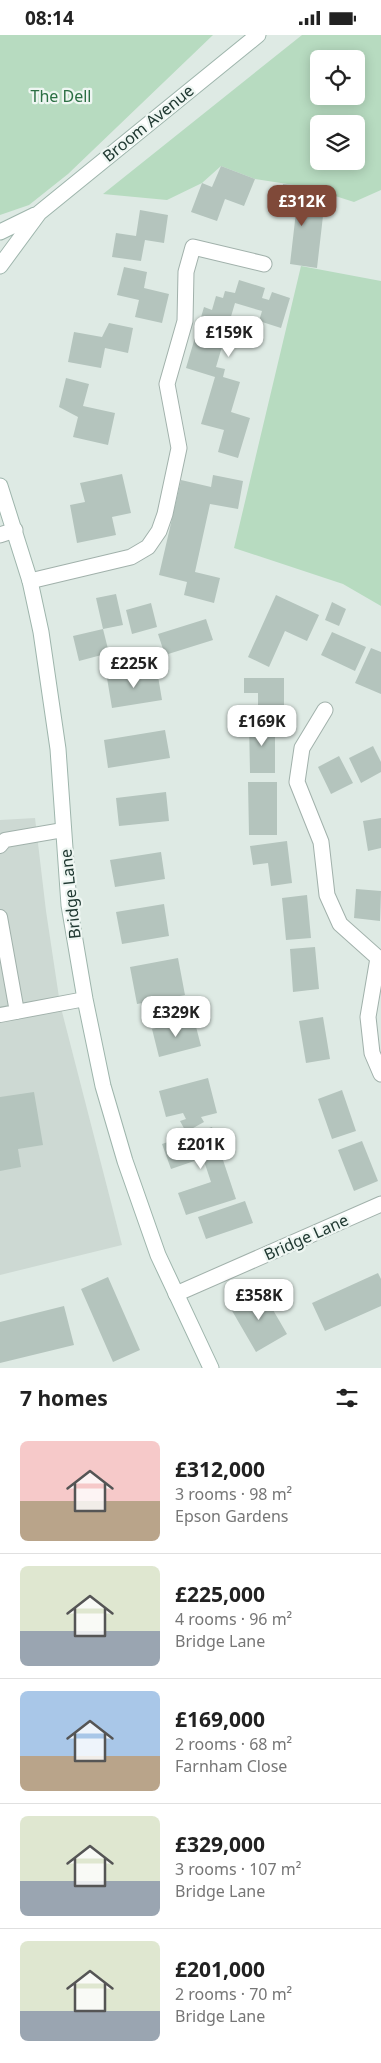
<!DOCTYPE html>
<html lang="en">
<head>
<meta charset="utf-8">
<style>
  :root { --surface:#fff; --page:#f2f2f2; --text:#222; --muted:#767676; --line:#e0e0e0; --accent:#7f4939 }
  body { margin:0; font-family:"Noto Sans",sans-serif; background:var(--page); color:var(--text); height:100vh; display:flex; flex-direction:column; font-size:19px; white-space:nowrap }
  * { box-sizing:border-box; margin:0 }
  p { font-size:16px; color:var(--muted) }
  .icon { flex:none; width:28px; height:28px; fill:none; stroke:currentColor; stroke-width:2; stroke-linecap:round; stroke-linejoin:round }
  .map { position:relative; height:1333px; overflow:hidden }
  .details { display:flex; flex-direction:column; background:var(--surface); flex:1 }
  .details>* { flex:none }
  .tools { position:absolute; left:310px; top:15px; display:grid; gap:10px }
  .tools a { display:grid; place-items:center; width:55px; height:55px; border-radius:8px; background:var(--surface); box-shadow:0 2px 12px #0003; font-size:25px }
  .price { position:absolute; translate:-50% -42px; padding:0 11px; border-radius:10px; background:#fff; color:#222; font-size:16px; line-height:32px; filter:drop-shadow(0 1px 2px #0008) }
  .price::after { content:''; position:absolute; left:50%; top:30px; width:15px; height:11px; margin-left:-8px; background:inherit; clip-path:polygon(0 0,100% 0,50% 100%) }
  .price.current { background:var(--accent); color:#fff }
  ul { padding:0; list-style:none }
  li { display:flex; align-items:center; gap:15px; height:125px; padding:0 20px }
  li+li { border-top:1px solid var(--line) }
  li span { display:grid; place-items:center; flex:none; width:140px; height:100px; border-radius:8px; color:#555 }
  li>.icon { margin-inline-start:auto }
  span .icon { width:60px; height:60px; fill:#fffc; stroke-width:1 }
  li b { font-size:21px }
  h2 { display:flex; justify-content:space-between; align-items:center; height:60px; padding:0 20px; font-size:21px }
  .status { display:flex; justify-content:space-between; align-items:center; height:35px; padding:0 25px; background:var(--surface); direction:ltr }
  .status svg { height:14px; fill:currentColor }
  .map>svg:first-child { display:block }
  .built { fill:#cdd9d3 }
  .green { fill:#b7dbc0; fill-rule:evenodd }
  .building { fill:#b4c4bd }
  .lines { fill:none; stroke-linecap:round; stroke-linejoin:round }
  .lane-casing { stroke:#a1b1ab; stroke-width:16 }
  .street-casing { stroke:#a1b1ab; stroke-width:17 }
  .secondary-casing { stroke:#9eb5ac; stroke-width:17 }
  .lane { stroke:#fff; stroke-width:14 }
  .street { stroke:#fff; stroke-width:15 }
  .secondary { stroke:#fff; stroke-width:15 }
  .labels { text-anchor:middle; stroke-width:4.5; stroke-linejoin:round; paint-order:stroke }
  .park-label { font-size:16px; fill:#2b6f43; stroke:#eef6f2 }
  .street-label { font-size:16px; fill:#203932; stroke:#eef6f2 }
</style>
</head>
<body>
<div class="status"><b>08:14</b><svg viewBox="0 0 49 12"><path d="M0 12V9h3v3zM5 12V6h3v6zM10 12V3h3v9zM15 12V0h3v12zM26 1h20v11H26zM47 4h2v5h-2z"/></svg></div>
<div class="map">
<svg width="381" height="1333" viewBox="0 0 381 1333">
  <rect width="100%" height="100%" fill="#deeae4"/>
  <path class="built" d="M35 783 46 876 60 969 122 1210 0 1240V785Z"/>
  <path class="green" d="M0 0H213L68 139 29 170 0 180Z
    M302 0H381V155L354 167 307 152 255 144 221 131 202 148 167 165 103 159ZM319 24H356V61H319ZM319 89H356V126H319Z
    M301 231 381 246V571L343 549 234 513Z"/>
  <path class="building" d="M221 131 255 144 244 171 225 164 217 186 191 177 202 148 212 152Z
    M283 149 307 151 304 179 323 181 317 233 290 229 296 177 279 175Z
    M140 175 168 180 164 208 145 205 141 226 112 222 116 198 136 201Z
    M124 232 147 237 144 253 169 259 162 288 135 282 139 265 117 260Z
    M239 245 265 253 262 263 269 265 272 257 290 263 281 293 259 286 262 276 235 268 216 332 225 334 223 342 240 347 231 377 250 383 238 423 218 417 224 395 201 389 215 342 186 333 204 272 212 275 216 261 223 263 225 256 235 258Z
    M109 288 133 293 128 318 105 313 101 333 68 327 74 297 102 302Z
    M66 343 89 349 83 371 115 378 108 410 73 402 78 382 59 372Z
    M122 439 131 478 112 482 116 500 77 508 70 470 85 467 80 448Z
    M213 440 243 446 238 474 210 469 195 537 220 543 214 568 184 560 187 547 159 540 181 445 211 452Z
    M116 559 123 590 103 594 109 618 79 626 73 601 103 594 96 563Z
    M276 560 319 580 307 606 285 596 269 632 248 622Z
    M332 567 346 574 339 591 325 585Z
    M151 568 157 592 132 599 126 575Z
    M206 584 213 605 165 620 158 599Z
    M332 597 366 612 355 636 321 620Z
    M371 613 381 617V659L355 648Z
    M157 635 162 665 112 673 107 643Z
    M244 643H284V681H258V658H244Z
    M249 687H275V738H250Z
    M165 695 170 723 108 733 104 705Z
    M373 711 381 727V737L361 748 349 723Z
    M339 721 353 748 331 759 318 732Z
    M248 747H277V800H249Z
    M166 757 169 786 119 791 116 763Z
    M381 783V813L368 816 363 786Z
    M287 806 292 848 271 851 268 828 253 830 250 811Z
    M161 817 165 844 115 852 110 825Z
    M356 854 381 856 380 886 354 883Z
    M307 860 311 903 286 905 282 863Z
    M164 869 169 901 122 909 116 877Z
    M315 912 319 954 293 957 290 914Z
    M178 923 185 960 137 969 130 932Z
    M323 982 330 1024 306 1028 299 986Z
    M194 984 201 1011 159 1022 152 994Z
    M208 1043 217 1078 201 1082 204 1087 186 1097 180 1086 186 1084 183 1078 166 1082 159 1056Z
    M342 1055 356 1096 332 1104 318 1064Z
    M34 1057 43 1110 18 1114 21 1132 0 1136V1062Z
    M212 1092 236 1164 186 1180 178 1158 211 1147 203 1123 171 1134 162 1109Z
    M362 1106 378 1146 354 1156 338 1115Z
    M245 1166 253 1188 206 1204 198 1182Z
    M378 1238 381 1244V1271L325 1296 312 1268Z
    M108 1242 140 1315 113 1327 81 1254Z
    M262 1256 287 1299 256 1317 231 1274Z
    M64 1271 74 1310 0 1328V1287Z"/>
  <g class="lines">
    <g class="lane-casing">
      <path id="lane" d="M0 811 5 805 63 795
        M0 882 17 977
        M0 980 85 964"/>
    </g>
    <g class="street-casing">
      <path id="street" d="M0 500 15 495
        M30 546 131 522 148 512 159 496 165 479 179 413 167 349 185 286 186 237 193 212 264 229
        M325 675 302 713 297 747 321 807 327 860 340 889 378 923 368 982 372 1018 381 1039
        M176 1259 381 1169"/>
    </g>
    <g class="secondary-casing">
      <path id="secondary" d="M0 197 35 180
        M0 231 39 178 258 0
        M0 451 30 546 41 597 58 714 69 870 85 964 103 1051 125 1126 158 1220 211 1333"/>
    </g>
    <use href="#lane" class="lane"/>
    <use href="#street" class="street"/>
    <use href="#secondary" class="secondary"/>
  </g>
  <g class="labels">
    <g class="park-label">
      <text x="61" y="67">The Dell</text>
    </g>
    <g class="street-label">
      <text transform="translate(148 88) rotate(-39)" y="6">Broom Avenue</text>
      <text transform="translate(70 859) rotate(-96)" y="6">Bridge Lane</text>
      <text transform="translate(306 1202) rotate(-24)" y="6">Bridge Lane</text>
    </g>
  </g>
</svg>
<div class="tools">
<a><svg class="icon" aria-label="locate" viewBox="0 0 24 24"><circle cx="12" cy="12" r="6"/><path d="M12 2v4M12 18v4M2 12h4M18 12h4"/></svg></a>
<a><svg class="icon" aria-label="layers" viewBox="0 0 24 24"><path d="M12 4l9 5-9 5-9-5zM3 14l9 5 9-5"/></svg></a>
</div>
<b class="price current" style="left:302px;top:192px">£312K</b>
<b class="price" style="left:229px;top:323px">£159K</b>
<b class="price" style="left:134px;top:654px">£225K</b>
<b class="price" style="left:262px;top:712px">£169K</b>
<b class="price" style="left:176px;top:1003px">£329K</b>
<b class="price" style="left:201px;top:1135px">£201K</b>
<b class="price" style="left:259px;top:1286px">£358K</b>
</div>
<section class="details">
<h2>7 homes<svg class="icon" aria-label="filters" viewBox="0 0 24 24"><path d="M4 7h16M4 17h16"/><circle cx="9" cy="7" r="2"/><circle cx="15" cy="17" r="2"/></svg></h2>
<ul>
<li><span style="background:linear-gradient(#f6c9c9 60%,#b9a48a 0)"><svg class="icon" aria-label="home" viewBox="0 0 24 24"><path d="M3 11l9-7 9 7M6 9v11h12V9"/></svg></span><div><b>£312,000</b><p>3 rooms · 98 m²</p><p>Epson Gardens</p></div></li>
<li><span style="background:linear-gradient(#dfe7d0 65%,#9aa5b1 0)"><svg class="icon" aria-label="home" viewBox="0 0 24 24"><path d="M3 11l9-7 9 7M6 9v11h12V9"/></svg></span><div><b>£225,000</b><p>4 rooms · 96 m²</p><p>Bridge Lane</p></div></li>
<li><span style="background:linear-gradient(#a9c7e8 65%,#b9a48a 0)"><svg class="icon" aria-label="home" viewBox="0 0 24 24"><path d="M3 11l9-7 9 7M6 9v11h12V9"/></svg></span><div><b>£169,000</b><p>2 rooms · 68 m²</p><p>Farnham Close</p></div></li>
<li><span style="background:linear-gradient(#dfe7d0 65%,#9aa5b1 0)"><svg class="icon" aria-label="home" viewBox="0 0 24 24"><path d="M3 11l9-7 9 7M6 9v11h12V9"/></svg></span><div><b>£329,000</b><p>3 rooms · 107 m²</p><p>Bridge Lane</p></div></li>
<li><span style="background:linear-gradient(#dfe7d0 70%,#9aa5b1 0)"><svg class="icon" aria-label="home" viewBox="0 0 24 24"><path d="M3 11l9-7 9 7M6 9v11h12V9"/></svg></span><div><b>£201,000</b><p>2 rooms · 70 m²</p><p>Bridge Lane</p></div></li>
</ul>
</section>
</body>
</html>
